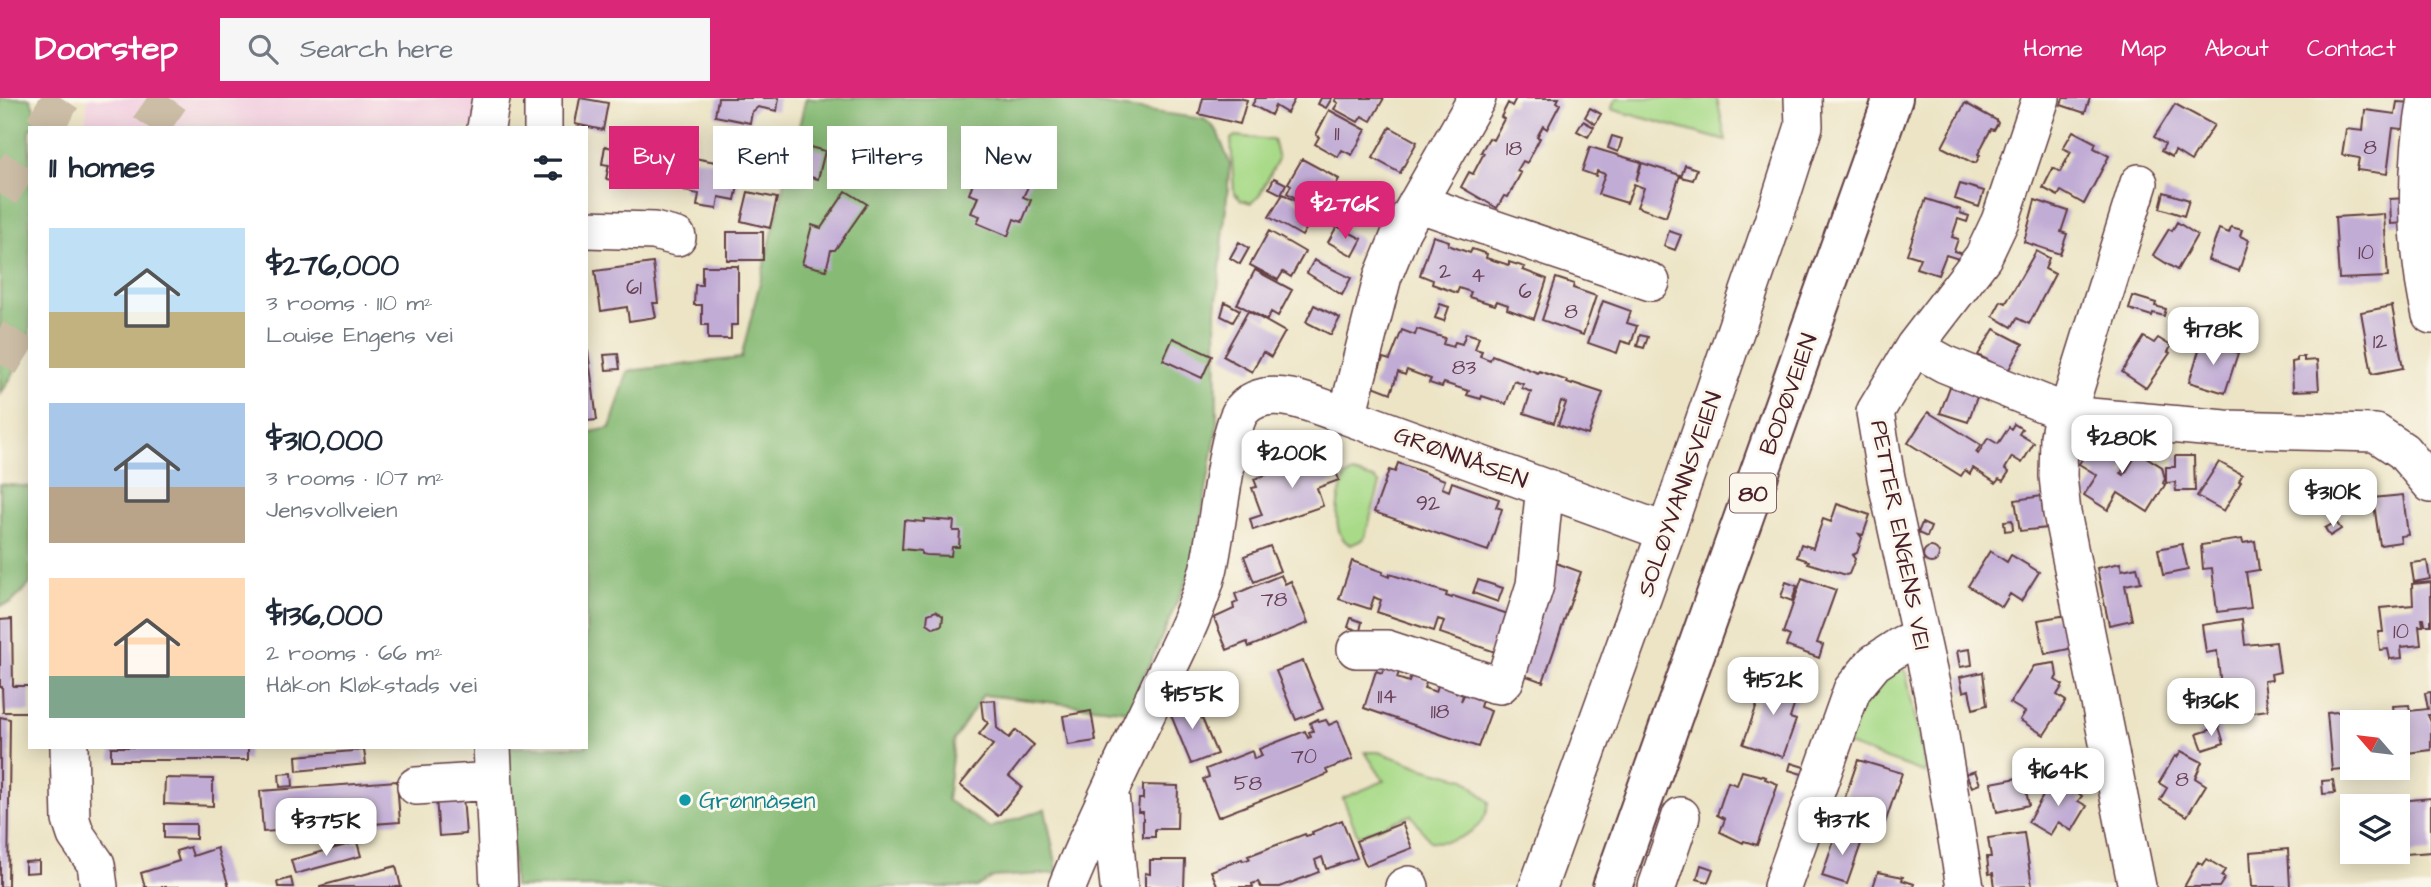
<!DOCTYPE html>
<html lang="en">
<head>
<meta charset="utf-8">
<style>
  :root { --surface:#fff; --page:#f6f6f7; --text:#1f2937; --muted:#747a83; --accent:#db2777 }
  body { margin:0; font-family:"Architects Daughter",sans-serif; background:var(--page); color:var(--text); height:100vh; display:flex; flex-direction:column; font-size:26px; white-space:nowrap }
  * { box-sizing:border-box; margin:0 }
  p { font-size:23px; color:var(--muted) }
  .icon { flex:none; width:38px; height:38px; fill:none; stroke:currentColor; stroke-width:2; stroke-linecap:round; stroke-linejoin:round }
  .map { position:relative; flex:1; overflow:hidden }
  .side { position:absolute; left:28px; top:28px; width:560px; height:623px; display:flex; flex-direction:column; background:var(--surface); border-radius:0px; box-shadow:0 4px 18px #0003 }
  .side>* { flex:none }
  .banner { position:absolute; left:609px; top:28px; width:665px; height:63px; display:flex; gap:14px }
  .needle { width:46px; rotate:298deg }
  .controls { position:absolute; left:2340px; top:612px; display:grid; gap:14px }
  .controls a { display:grid; place-items:center; width:70px; height:70px; border-radius:0px; background:var(--surface); box-shadow:0 4px 18px #0003; font-size:35px }
  .price { position:absolute; translate:-50% -60px; padding:0 16px; border-radius:14px; background:#fff; color:#222; font-size:23px; line-height:46px; filter:drop-shadow(0 2px 4px #0008) }
  .price::after { content:''; position:absolute; left:50%; top:42px; width:21px; height:16px; margin-left:-10px; background:inherit; clip-path:polygon(0 0,100% 0,50% 100%) }
  .price.on { background:var(--accent); color:#fff }
  ul { padding:0; list-style:none }
  li { display:flex; align-items:center; gap:21px; height:175px; padding:0 21px }
  li span { display:grid; place-items:center; flex:none; width:196px; height:140px; border-radius:0px; color:#555 }
  li>.icon { margin-inline-start:auto }
  span .icon { width:84px; height:84px; fill:#fffc; stroke-width:1 }
  li b { font-size:30px }
  h2 { display:flex; justify-content:space-between; align-items:center; height:84px; padding:0 21px; font-size:30px }
  .pill { padding:0 24px; border-radius:0px; background:var(--surface); box-shadow:0 4px 18px #0003; font-size:24px; line-height:63px }
  .pill.on { background:var(--accent); color:#fff }
  header { display:flex; align-items:center; gap:42px; box-sizing:border-box; height:98px; padding:0 35px; background:var(--accent); color:#fff }
  header strong { font-size:33px }
  nav { display:flex; gap:38px; margin-inline-start:auto; font-size:24px }
  .search { width:490px; height:63px; background:var(--page); display:flex; align-items:center; gap:18px; box-sizing:border-box; padding:0 24px; border-radius:0px; color:var(--muted); font-size:26px }
  .map>svg:first-child { display:block }
  .built { fill:#f2cfe0 }
  .green { fill:#a8da88; stroke:#797c5a; stroke-width:2 }
  .forest { fill:#86ba74; stroke:#686c50; stroke-width:2 }
  .building { fill:#c1acd5 }
  .lines { fill:none; stroke-linecap:round; stroke-linejoin:round }
  .highway-tunnel { stroke:#ccbda6; stroke-width:38; stroke-dasharray:38 19; stroke-linecap:butt }
  .minor-casing { stroke:#623d42; stroke-width:40 }
  .major-casing { stroke:#623d42; stroke-width:42 }
  .minor { stroke:#fff; stroke-width:37 }
  .major { stroke:#fff; stroke-width:38 }
  .culture-dot { fill:#0f9aa8; stroke:#fbf7ec; stroke-width:2.5 }
  .labels { text-anchor:middle; stroke-width:6; stroke-linejoin:round; paint-order:stroke }
  .number-label { font-size:21px; fill:#684256 }
  .shield { fill:#fbf7ec; stroke:#7f6065; stroke-width:2 }
  .shield-label { font-size:23px; font-weight:bold; fill:#4a1f2b }
  .street-label { font-size:24px; fill:#4a1f2b; stroke:#fbf7ec }
  .culture-label { font-size:24px; fill:#0d838f; stroke:#fbf7ec; text-anchor:start }
</style>
</head>
<body>
<header>
<strong>Doorstep</strong>
<div class="search"><svg class="icon" aria-label="search" viewBox="0 0 24 24"><circle cx="10" cy="10" r="6"/><path d="M15 15l6 6"/></svg>Search here</div>
<nav><a>Home</a><a>Map</a><a>About</a><a>Contact</a></nav>
</header>
<div class="map">
<svg width="2431" height="789" viewBox="0 0 2431 789">
  <rect width="100%" height="100%" fill="#fbf7ec"/>
  <filter id="ink" filterUnits="userSpaceOnUse"><feTurbulence type="fractalNoise" baseFrequency=".0143" numOctaves="2"/><feDisplacementMap in="SourceGraphic" scale="14" xChannelSelector="R" yChannelSelector="G"/><feConvolveMatrix kernelMatrix="1 2 1 2 8 2 1 2 1" color-interpolation-filters="sRGB"/></filter>
  <filter id="wash" filterUnits="userSpaceOnUse"><feTurbulence type="fractalNoise" baseFrequency=".00686" numOctaves="4" result="noise"/><feDisplacementMap in="SourceGraphic" scale="28" xChannelSelector="R" yChannelSelector="G"/><feGaussianBlur stdDeviation="1.57" result="paint"/><feColorMatrix in="noise" values="0 0 0 0 0 0 0 0 0 0 0 0 0 0 0 0 0 1.4 0 .05"/><feComposite in="paint" operator="in"/></filter>
  <g filter="url(#wash)">
    <rect width="100%" height="100%" fill="#ece4c5"/>
    <path class="built" d="M88 0H484L479 30H85Z"/>
    <path class="green" d="M1616 0H1717L1726 43 1611 11Z
      M1235 38 1273 42 1278 61 1259 98 1251 105 1241 102 1234 95 1231 41Z
      M1353 375 1374 381 1380 386 1364 441 1351 447C1329 437 1338 397 1345 379Z
      M1899 568 1906 574 1926 675 1842 645 1863 596Z
      M1365 654H1379L1426 671 1465 681 1489 704C1486 732 1456 747 1430 743L1411 717 1358 738 1343 700 1384 683Z"/>
    <path class="forest" d="M0 0H30L42 30H30V249L0 297Z
      M806 0H1055L1204 21 1216 31 1230 66 1216 213 1217 330 1193 468 1129 613 983 597 954 642 947 702 990 730 1045 711 1058 775 993 779 976 789H514L507 649H586V335L610 330 628 273 741 260Z
      M0 386 30 389V486L11 505 0 508Z"/>
    <g id="blocks">
      <path class="building" d="M580 0 608 5 603 32 575 26Z
        M718 0H779L777 13 758 9 752 14 750 25 715 18Z
        M1203 0H1239L1247 2 1240 26 1199 16Z
        M1256 0H1295L1287 15 1275 8 1271 17 1252 7Z
        M1321 0H1332L1326 10 1318 6Z
        M1336 0H1384L1371 23 1362 18 1358 24 1334 11 1338 5 1335 3Z
        M1516 0H1559L1557 4 1560 6 1547 31 1543 28 1537 39 1540 40 1527 65 1523 63 1517 73 1521 75 1508 99 1504 98 1497 110 1461 89 1469 74 1473 76 1484 55 1481 54 1489 40 1493 42 1504 21 1501 19 1508 5 1512 8Z
        M2063 0H2090L2085 15 2061 7Z
        M2397 4 2414 5 2411 32 2393 30 2387 76 2357 72 2359 60 2342 57 2346 31 2363 33 2365 12 2395 16Z
        M1965 5 1996 22 1998 25 1994 32 1991 31 1978 56 1980 57 1976 65H1973L1942 49Z
        M2175 6 2214 27 2191 63 2175 53 2172 59 2161 53 2165 46 2154 39Z
        M1590 10 1601 16 1595 26 1585 19Z
        M1329 12 1366 32 1352 57 1342 52 1338 59 1315 46 1319 39 1316 37Z
        M1583 23 1594 29 1588 39 1577 33Z
        M1390 29 1417 44 1400 75 1373 60Z
        M1011 33 1032 41 1025 60 1039 66 1023 99 1031 102 1022 124 1014 121 1008 138 977 125 980 118 971 115 978 99 969 96 979 68 995 75Z
        M2073 33 2096 45 2094 50 2109 58 2084 106 2061 93 2058 98 2043 90 2053 70 2060 74 2071 54 2063 50Z
        M615 35 646 41 643 55 652 57 648 74 640 73 638 87 606 81 609 67 602 66 605 48 612 50Z
        M1612 38 1622 41 1618 54 1608 50Z
        M802 47 825 53 818 81 795 75Z
        M1590 49 1641 64 1636 83 1642 65 1680 77 1666 119 1637 109 1644 90 1634 86 1627 105 1598 96 1605 76 1597 73 1596 78 1582 73Z
        M689 59 742 69 735 102 719 99 717 111 697 108 699 96 683 93Z
        M1302 61 1339 81 1325 106 1316 101 1312 109 1287 95 1291 87 1288 85Z
        M1685 67 1697 71 1693 82 1681 79Z
        M1274 80 1286 86 1281 96 1269 90Z
        M1960 86 1984 93 1979 109 1955 101Z
        M1349 89 1383 106 1373 124 1346 110 1348 106 1342 103Z
        M846 93 867 106 835 152H831L826 172 802 166 812 127 821 130Z
        M748 94 777 100 770 130 741 123Z
        M2164 94 2189 102 2184 118 2160 110Z
        M1283 96 1316 114 1302 138 1269 119Z
        M2407 100 2408 125 2391 126 2390 101Z
        M1926 101 1961 112 1960 115 1969 118 1967 124 1958 121 1952 139 1958 141 1954 153 1963 156 1962 162 1946 157 1938 177 1916 170 1920 160 1907 156Z
        M2035 102 2068 113 2061 134 2067 136 2060 156 2024 144Z
        M2384 116 2388 179 2339 181 2335 119Z
        M2177 124 2197 137 2177 172 2153 157 2169 131 2172 133Z
        M1337 128 1362 141 1353 158 1328 144Z
        M2231 129 2242 132 2240 138 2249 142 2239 173 2208 162 2219 131 2229 135Z
        M1269 133 1305 154 1291 179 1283 174 1278 182 1250 167Z
        M1669 133 1681 137 1675 152 1664 148Z
        M727 134H763V162H727Z
        M1433 138 1449 143 1448 147 1470 155 1472 151 1487 156 1486 160 1509 167V164L1525 169 1523 172 1547 181 1534 221 1507 211 1508 207 1497 203 1495 207 1469 199 1471 194 1459 190 1457 195 1432 186 1433 182 1420 177Z
        M1239 144 1249 150 1240 166 1230 160Z
        M2036 153 2049 160 2045 171 2055 176 2029 226 2017 220 2012 229 1993 218 2001 203 2006 205Z
        M1314 162 1351 180 1342 197 1307 175Z
        M653 165 658 205H653L656 219 629 223 627 209 601 213 595 173Z
        M702 168H738V227H731V241H708V227H702V207H694L695 187H702Z
        M1255 172 1292 192 1278 218 1271 214 1267 222 1237 206Z
        M1556 180 1574 186 1573 190 1596 198 1583 237 1542 222Z
        M2133 198 2156 205 2155 208 2166 211 2164 218 2153 215 2152 218 2129 211Z
        M1603 203 1631 213 1627 225 1637 228 1631 246 1621 243 1617 255 1588 245Z
        M1225 204 1240 212 1233 224 1221 218Z
        M1440 206 1449 209 1444 223 1435 220Z
        M1314 207 1340 220 1331 237 1306 224Z
        M2392 208 2403 270 2372 276 2361 214Z
        M1248 213 1285 234 1271 259 1263 254 1252 274 1223 258Z
        M1417 231 1445 240 1443 246 1453 249 1455 244 1462 246 1466 235 1479 239 1475 251 1482 253 1480 258 1490 262 1492 257 1538 275 1539 273 1568 283 1567 285 1572 287 1573 285 1603 295 1588 337 1558 327 1566 305 1564 304 1561 303 1554 325 1524 315 1531 294 1522 290 1523 286 1514 283 1506 306 1482 298 1481 301 1467 297 1469 293 1444 285 1442 289 1429 285 1431 281 1407 272 1405 277 1398 274 1391 295 1373 288 1383 260 1390 262 1402 232 1415 237Z
        M1994 231 2023 246 2008 273 1978 257Z
        M1640 237 1648 239 1644 250 1637 248Z
        M2144 239 2154 245 2158 240 2171 248 2168 254 2170 255 2146 290 2122 274Z
        M1173 240 1212 258 1202 280 1163 262Z
        M2202 243 2238 255 2225 295 2189 284Z
        M586 253H588L597 322 586 323Z
        M618 256 620 271 606 272 604 257Z
        M2297 259H2304V263L2317 262 2319 292 2293 293 2292 264 2297 263Z
        M1951 286 1978 296 1968 324 1940 315Z
        M1928 314 1981 347 1976 354 1978 356 1988 340 1998 346 2009 329 2011 331 2014 326 2022 331 2019 336 2034 345 2022 365 2012 359 2005 371 2009 374 2003 383 1999 381 1996 385 1973 370 1970 376 1965 372 1961 378 1908 345Z
        M2098 335 2132 357 2121 375 2124 377 2138 354 2162 369 2165 381 2163 385 2165 387 2148 414 2118 395 2108 412 2084 397 2097 377 2079 366Z
        M1329 354 1339 382 1317 390 1323 408 1253 432 1250 421 1262 417 1252 390 1257 389 1254 381Z
        M2175 358H2194L2195 393H2176L2175 384 2166 385V369H2175Z
        M2219 364 2242 377 2239 383 2241 384 2224 413 2197 398Z
        M1398 365 1445 382 1442 390 1449 393 1452 384 1499 401 1496 409 1502 411 1488 453 1374 414 1389 372 1395 374Z
        M2403 397 2408 437 2400 438 2401 444 2380 447 2373 400Z
        M2042 398 2047 430 2020 433 2015 402Z
        M1837 406 1870 417 1863 437 1859 436 1862 440 1857 455 1852 457 1855 461 1849 476 1846 477 1808 465 1809 463 1797 459 1801 446 1813 450 1823 421 1831 424Z
        M924 421 954 423 953 433H960L959 449H952L951 458 926 457 921 456V453L902 451 904 422 924 424Z
        M2012 422 2013 432 2005 433 2004 423Z
        M2336 424 2341 431 2330 438 2325 430Z
        M1922 425 1931 429 1927 439 1918 435Z
        M2242 441 2243 445 2255 443 2259 472 2246 474 2251 510 2217 514 2212 470 2203 471 2201 447Z
        M2182 446 2188 472 2163 477 2158 451Z
        M1270 448 1280 473 1254 484 1244 458Z
        M1923 457a8 8 0 1 1 16 0a8 8 0 1 1-16 0Z
        M1990 453 2007 464 2011 457 2039 474 2021 503 2010 496 2002 509 1968 488Z
        M1352 463 1383 474 1382 476 1389 479 1390 476 1447 495 1446 498 1452 500 1453 498 1511 517 1498 555 1440 535 1444 523 1438 521 1434 533 1377 514 1381 502 1378 501 1374 499 1370 511 1339 501Z
        M2427 463 2430 481 2414 484 2411 465Z
        M1556 465 1581 474 1543 584 1518 575Z
        M2120 465 2122 472 2137 469 2141 484 2125 487 2132 522 2109 527 2097 470Z
        M1281 477 1285 486 1291 483 1308 525 1249 549 1247 544 1227 552 1214 520 1234 511 1233 506 1238 504 1235 496Z
        M1802 480 1836 492 1817 545 1823 547 1819 560 1786 548 1790 538 1783 535Z
        M1478 482 1503 490 1498 504 1473 495Z
        M1786 484 1797 488 1792 503 1781 499Z
        M2431 484V527H2425L2424 521H2422L2423 528H2419L2421 547 2401 549 2402 560 2390 561 2388 551 2380 552 2378 534H2383L2380 510 2413 507 2412 486Z
        M936 513 943 518 942 527 934 530 927 525 928 516Z
        M2067 517 2073 550 2045 556 2038 522Z
        M1351 520 1362 524 1360 533 1348 529Z
        M12 521 13 588H30V614H3L2 589H0V522Z
        M2242 521 2245 547 2276 544 2280 574 2271 576 2272 582 2264 583 2268 612 2233 617 2230 595 2222 597 2217 553 2206 555 2202 527Z
        M1970 551 1972 567 1960 569 1957 553Z
        M1303 563 1323 611 1296 622 1276 573Z
        M1385 565 1399 574 1397 580 1409 584 1412 575 1427 583 1424 590 1436 594 1439 584 1455 589 1453 593 1463 597 1461 603 1466 593 1476 597 1475 600 1482 602 1480 609 1491 613 1478 649 1364 610 1376 573 1382 575Z
        M2055 565 2057 578 2055 582 2063 587 2057 597 2066 603 2044 637 2020 622 2025 614 2010 605 2034 568Z
        M1983 574 1987 607 1973 611 1969 592 1963 594 1960 579Z
        M1768 576 1801 587 1790 620 1796 622 1783 659 1743 646Z
        M2431 594V617H2428L2431 624V652L2398 656V625H2388V616L2394 615 2393 608 2409 607 2410 613 2428 611 2425 595Z
        M1193 599 1217 656 1191 666 1168 610Z
        M995 602 997 630 1009 640 1016 632 1034 647 1009 678 1022 689 998 718 960 687 993 647 979 636 988 625 983 620 981 603Z
        M2359 612 2360 625H2352V670L2332 672 2327 615Z
        M1091 613 1096 643 1068 647 1063 618Z
        M0 619 10 621 8 789H0Z
        M1318 621 1319 624 1326 622 1329 627 1338 623 1353 661 1326 672 1328 676 1218 719 1203 681 1209 679 1206 671 1252 653 1254 661 1262 658 1259 651 1305 633 1308 640 1311 639 1309 634 1313 633 1310 625Z
        M2219 629 2224 645 2203 652 2197 636Z
        M111 649H248V662H111Z
        M364 652 366 666 297 673 296 658Z
        M2181 653 2202 664 2195 680 2206 687 2187 718 2160 702 2167 690 2159 685 2175 658 2177 659Z
        M1858 662 1902 675 1881 737 1845 725 1846 722 1838 720Z
        M1791 665 1807 670 1805 677 1789 672Z
        M1742 673 1766 679 1765 681 1778 686 1757 747 1744 743 1743 745 1720 734 1725 721 1717 717 1728 684 1737 687Z
        M1975 673 1980 686 1972 689 1966 676Z
        M292 675 293 688 280 689 279 676Z
        M2040 677 2041 692 2031 693 2029 678Z
        M2023 679 2029 707 1997 714 1991 685Z
        M2054 679 2079 694 2078 695 2082 698 2078 703 2087 708 2072 733 2058 724 2050 737 2028 724Z
        M165 680 213 681V708L164 706Z
        M2333 682 2335 695 2323 696 2322 683Z
        M397 683 400 724 263 734 260 693Z
        M1143 687 1178 688 1177 731H1155V739H1143V714H1138L1139 701H1143Z
        M463 699 466 736 439 738 436 700Z
        M2431 700V754L2406 756 2400 703Z
        M1342 722 1357 760 1326 771 1322 759 1315 762 1319 774 1280 789H1261L1258 784 1252 786 1253 789H1218L1211 773 1242 761 1243 763 1250 761 1248 758 1305 736 1306 738 1313 736 1312 734Z
        M1402 725 1412 750 1366 768 1356 743Z
        M164 726H196V741L164 740Z
        M1838 731 1863 740 1847 786 1822 778Z
        M2024 735 2032 788 1995 789 1993 775 1989 776 1987 759H1991L1988 740Z
        M357 744 361 758 295 776 291 762Z
        M190 749 193 758 217 750 229 789H145L141 775 179 763 176 753Z
        M2288 751 2290 789H2252L2250 754Z
        M2207 761 2225 772 2221 778 2225 780 2219 789H2184L2198 764 2203 767Z
        M1150 762H1185L1184 789H1145V775L1150 776Z
        M39 763V774L25 775V764Z
        M1701 767 1713 771 1708 784 1697 781Z
        M396 768 401 789H320V788Z
        M1878 774 1903 779 1902 782 1914 786 1913 789H1873Z
        M291 780 293 789H278L277 784Z"/>
    </g>
  </g>
  <g filter="url(#ink)">
    <use href="#blocks" fill-opacity="0" stroke="#623d42" stroke-width="2"/>
    <g class="lines">
      <path class="highway-tunnel" d="M43 30 62 0
        M149 30 170 0
        M0 96 30 50
        M0 266 30 217"/>
      <g class="minor-casing">
        <path id="minor" d="M2427 0C2415 66 2415 151 2431 217
          M486 30 491 0
          M543 30V0
          M1417 105 1651 184
          M586 131 654 133 677 139
          M1914 249 1945 266 2067 315 2090 319 2225 331 2376 335 2403 353 2431 386
          M1347 318 1383 178 1402 132 1477 0
          M1356 551H1387L1493 586 1500 587 1505 582 1535 487 1543 407 1548 390
          M69 649 71 722 76 737 96 766 99 789
          M492 649 499 789
          M416 688 493 683
          M1110 696 1119 789
          M1067 789C1093 725 1124 663 1154 600 1173 559 1196 518 1208 473 1216 442 1227 330 1242 312 1267 282 1317 309 1347 318L1666 434
          M1404 789 1409 787 1410 789
          M1538 789 1666 434 1777 112 1804 28 1803 0
          M1657 789 1681 718
          M1782 789 1852 592 1874 565 1903 546 1919 540
          M1965 789 1933 596 1886 380 1875 314 1914 249 1983 159 2000 123 2041 0
          M2137 789 2062 415 2058 378 2059 339 2061 327 2072 300 2139 85"/>
      </g>
      <g class="major-casing">
        <path id="major" d="M1612 789 1893 0"/>
      </g>
      <use href="#minor" class="minor"/>
      <use href="#major" class="major"/>
    </g>
  </g>
  <circle class="culture-dot" cx="685" cy="702" r="7"/>
  <g class="labels">
    <g class="number-label">
      <text x="1337" y="42">11</text>
      <text x="2370" y="56">8</text>
      <text x="1514" y="57">18</text>
      <text x="2366" y="161">10</text>
      <text x="1445" y="180">2</text>
      <text x="1478" y="184">4</text>
      <text x="634" y="196">61</text>
      <text x="1525" y="200">6</text>
      <text x="1571" y="220">8</text>
      <text x="2380" y="250">12</text>
      <text x="1464" y="276">83</text>
      <text x="1428" y="412">92</text>
      <text x="1274" y="508">78</text>
      <text x="2401" y="540">10</text>
      <text x="1387" y="605">114</text>
      <text x="1440" y="620">118</text>
      <text x="1304" y="665">70</text>
      <text x="2182" y="688">8</text>
      <text x="1248" y="692">58</text>
    </g>
    <rect class="shield" x="1730" y="375.5" width="46" height="39" rx="5"/>
    <g class="shield-label">
      <text x="1753" y="403">80</text>
    </g>
    <g class="street-label">
      <text transform="translate(1788 296) rotate(-70)" y="8">BODØVEIEN</text>
      <text transform="translate(1461 359) rotate(20)" y="8">GRØNNÅSEN</text>
      <text transform="translate(1679 396) rotate(-71)" y="8">SOLØYVANNSVEIEN</text>
      <text transform="translate(1901 437) rotate(79)" y="8">PETTER ENGENS VEI</text>
    </g>
    <g class="culture-label">
      <text x="699" y="710">Grønnåsen</text>
    </g>
  </g>
</svg>
<div class="controls">
<a><svg class="needle" viewBox="-14 -14 28 28"><path d="M0-13l5 13h-10z" fill="#e53935"/><path d="M0 13l5-13h-10z" fill="#747a83"/></svg></a>
<a><svg class="icon" aria-label="layers" viewBox="0 0 24 24"><path d="M12 4l9 5-9 5-9-5zM3 14l9 5 9-5"/></svg></a>
</div>
<b class="price on" style="left:1345px;top:143px">$276K</b>
<b class="price" style="left:2213px;top:269px">$178K</b>
<b class="price" style="left:2122px;top:377px">$280K</b>
<b class="price" style="left:1292px;top:392px">$200K</b>
<b class="price" style="left:2333px;top:431px">$310K</b>
<b class="price" style="left:1773px;top:619px">$152K</b>
<b class="price" style="left:1192px;top:633px">$155K</b>
<b class="price" style="left:2211px;top:640px">$136K</b>
<b class="price" style="left:2058px;top:710px">$164K</b>
<b class="price" style="left:1842px;top:759px">$137K</b>
<b class="price" style="left:326px;top:760px">$375K</b>
<div class="banner">
<a class="pill on">Buy</a>
<a class="pill">Rent</a>
<a class="pill">Filters</a>
<a class="pill">New</a>
</div>
<section class="side">
<h2>11 homes<svg class="icon" aria-label="filters" viewBox="0 0 24 24"><path d="M4 7h16M4 17h16"/><circle cx="9" cy="7" r="2"/><circle cx="15" cy="17" r="2"/></svg></h2>
<ul>
<li><span style="background:linear-gradient(#bfe0f5 60%,#c2b280 0)"><svg class="icon" aria-label="home" viewBox="0 0 24 24"><path d="M3 11l9-7 9 7M6 9v11h12V9"/></svg></span><div><b>$276,000</b><p>3 rooms · 110 m²</p><p>Louise Engens vei</p></div></li>
<li><span style="background:linear-gradient(#a9c7e8 60%,#b9a48a 0)"><svg class="icon" aria-label="home" viewBox="0 0 24 24"><path d="M3 11l9-7 9 7M6 9v11h12V9"/></svg></span><div><b>$310,000</b><p>3 rooms · 107 m²</p><p>Jensvollveien</p></div></li>
<li><span style="background:linear-gradient(#ffd9b3 70%,#7fa58c 0)"><svg class="icon" aria-label="home" viewBox="0 0 24 24"><path d="M3 11l9-7 9 7M6 9v11h12V9"/></svg></span><div><b>$136,000</b><p>2 rooms · 66 m²</p><p>Håkon Kløkstads vei</p></div></li>
</ul>
</section>
</div>
</body>
</html>
